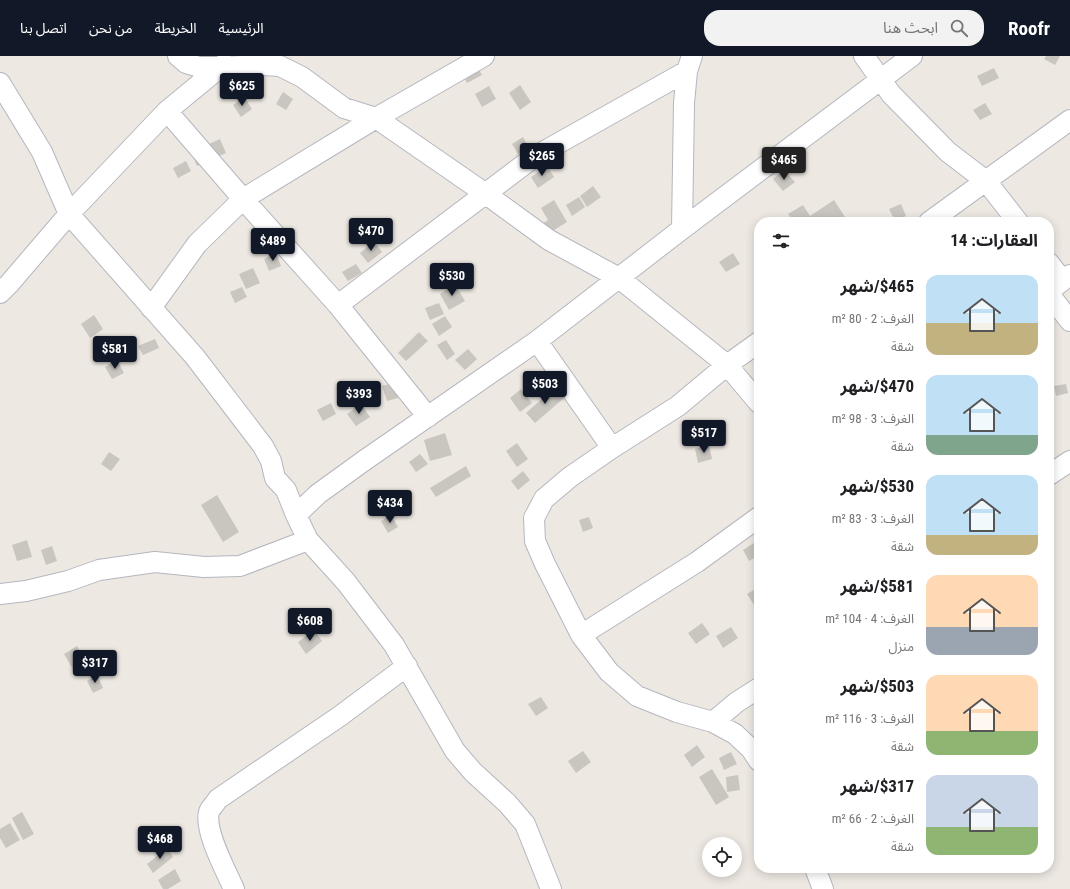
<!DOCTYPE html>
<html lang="ar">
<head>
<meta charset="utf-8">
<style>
  :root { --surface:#fff; --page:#f2f2f2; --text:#202124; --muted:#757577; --accent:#111827 }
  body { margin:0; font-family:"Roboto Condensed","Noto Sans Arabic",sans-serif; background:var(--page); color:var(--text); direction:rtl; height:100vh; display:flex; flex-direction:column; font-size:15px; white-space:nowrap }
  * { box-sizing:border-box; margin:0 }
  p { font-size:13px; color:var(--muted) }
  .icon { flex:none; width:22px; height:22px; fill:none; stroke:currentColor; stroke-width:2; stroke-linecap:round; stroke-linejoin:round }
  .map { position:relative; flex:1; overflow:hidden; direction:ltr }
  .details { position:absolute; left:754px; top:161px; width:300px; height:656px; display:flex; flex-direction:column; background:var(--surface); border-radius:16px; box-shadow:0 2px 10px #0003; direction:rtl }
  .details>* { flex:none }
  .controls { position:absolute; left:702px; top:781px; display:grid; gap:8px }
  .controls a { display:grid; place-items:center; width:40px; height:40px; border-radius:50%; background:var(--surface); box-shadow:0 2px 10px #0003; font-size:20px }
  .price { position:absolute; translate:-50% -34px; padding:0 9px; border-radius:4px; background:var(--accent); color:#fff; font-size:13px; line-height:26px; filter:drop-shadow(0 1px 2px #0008) }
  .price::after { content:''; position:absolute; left:50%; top:24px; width:12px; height:9px; margin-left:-6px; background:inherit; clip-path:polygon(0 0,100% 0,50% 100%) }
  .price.active { background:#222; color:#fff }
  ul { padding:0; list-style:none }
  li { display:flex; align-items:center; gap:12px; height:100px; padding:0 16px }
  li span { display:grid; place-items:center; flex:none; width:112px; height:80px; border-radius:12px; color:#555 }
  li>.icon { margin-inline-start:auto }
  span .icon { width:48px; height:48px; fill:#fffc; stroke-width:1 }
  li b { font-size:17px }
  h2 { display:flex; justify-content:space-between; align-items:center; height:48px; padding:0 16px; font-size:17px }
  header { display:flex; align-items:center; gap:24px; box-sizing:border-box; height:56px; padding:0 20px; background:var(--accent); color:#fff }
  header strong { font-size:19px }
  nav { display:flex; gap:22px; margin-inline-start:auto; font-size:14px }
  .search { width:280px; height:36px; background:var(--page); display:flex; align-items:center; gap:10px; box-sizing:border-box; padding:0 14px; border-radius:16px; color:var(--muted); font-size:15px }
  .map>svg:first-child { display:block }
  .building { fill:#c9c6c0 }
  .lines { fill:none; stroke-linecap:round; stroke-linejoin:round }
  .street-casing { stroke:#b5b7bf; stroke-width:22 }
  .street { stroke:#fff; stroke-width:20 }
</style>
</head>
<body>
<header>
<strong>Roofr</strong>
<div class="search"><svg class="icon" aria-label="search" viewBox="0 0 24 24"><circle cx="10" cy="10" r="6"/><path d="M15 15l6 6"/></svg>ابحث هنا</div>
<nav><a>الرئيسية</a><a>الخريطة</a><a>من نحن</a><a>اتصل بنا</a></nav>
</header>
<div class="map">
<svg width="1070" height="833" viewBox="0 0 1070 833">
  <rect width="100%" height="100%" fill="#ede8e2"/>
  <path class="building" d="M1046 0H1060L1055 9 1044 3Z
    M475 7 482 19 467 27 461 15Z
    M994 12 999 22 982 30 977 20Z
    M520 29 531 46 520 54 509 37Z
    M489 30 496 43 482 51 475 38Z
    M283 36 293 43 286 54 276 48Z
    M244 41 252 53 241 61 233 49Z
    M985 47 992 58 980 64 973 54Z
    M523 81 529 92 518 98 512 88Z
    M220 83 226 97 197 110 191 96Z
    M186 105 191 115 178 122 173 112Z
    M547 110 554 121 538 132 531 121Z
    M784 114 795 126 783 135 773 123Z
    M593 130 601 141 587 151 580 140Z
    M579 141 585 151 572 160 566 149Z
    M554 144 567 166 543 181 537 171 548 164 541 152Z
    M834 144 847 164 844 166H794L788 158 803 149 810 160Z
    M901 148 906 160 895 165 889 153Z
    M374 185 382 196 368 207 360 197Z
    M276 197 281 210 269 215 264 203Z
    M733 197 740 208 726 216 719 206Z
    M356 208 362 217 348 225 342 216Z
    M253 212 260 227 246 233 239 218Z
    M455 228 465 245 449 254 440 238Z
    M242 231 247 241 235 247 230 236Z
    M439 247 444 258 430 264 425 252Z
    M94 259 103 273 90 282 81 268Z
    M445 260 452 271 439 280 432 268Z
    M419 276 428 285 406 305 398 297Z
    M155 283 159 292 143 299 138 290Z
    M446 284 455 298 447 304 437 289Z
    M468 293 477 303 465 314 455 304Z
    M117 304 124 317 112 323 105 311Z
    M393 327 398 342 387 345 382 330Z
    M1066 328 1068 337 1056 340 1054 330Z
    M555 331 564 342 535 367 526 357Z
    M521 333 532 347 520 356 510 342Z
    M331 347 336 358 323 365 317 354Z
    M361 348 370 361 356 370 347 358Z
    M445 377 452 399 430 405 424 384Z
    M517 387 528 403 517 411 506 395Z
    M709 389 712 403 698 407 695 393Z
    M109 396 120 403 111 415 101 408Z
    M420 398 428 408 416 416 409 406Z
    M466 410 471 420 436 441 430 432Z
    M523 415 530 424 518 434 511 425Z
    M217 439 239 476 223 486 201 449Z
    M391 459 398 471 388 477 381 465Z
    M589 461 593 472 583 476 579 464Z
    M27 484 32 501 17 505 12 489Z
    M754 487 759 496V499L749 505 743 494Z
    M52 490 57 505 46 509 41 494Z
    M759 531V546L754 549 747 538Z
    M702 567 710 578 696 588 688 577Z
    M731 571 738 582 723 592 716 580Z
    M314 574 322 585 306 598 298 586Z
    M77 590 90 612 77 620 64 598Z
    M97 619 103 632 93 637 87 625Z
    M541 641 548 652 536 660 528 648Z
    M697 689 705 701 692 711 684 699Z
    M583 695 591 706 576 717 568 705Z
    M731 696 737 708 724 714 719 702Z
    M712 713 729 741 716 749 699 721Z
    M738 719 740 734 727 736 726 721Z
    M22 756 34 778 23 784 12 762Z
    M10 767 20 784 6 792 0 782V773Z
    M167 792 173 801 153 817 147 808Z
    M175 813 181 825 168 833H163L158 824Z"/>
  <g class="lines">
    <g class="street-casing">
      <path id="street" d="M178 0 186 7 199 11H220L262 9 280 10 302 21 344 52 376 62 486 138 549 184 619 222 727 309 759 347
        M864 0 891 38 948 96 986 125 1018 166
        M0 27 42 96 69 158 195 301 263 390 271 405 275 422 286 434 296 459
        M167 55 243 143 338 249 428 361
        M929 166 1070 64
        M682 173 684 47 687 15 692 0
        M1049 207 1062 224
        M1049 235 1070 219
        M0 237 9 228 69 158 167 55 224 8
        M1049 238 1070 265
        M338 249 534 101 687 15
        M151 252 197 188 243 143 376 62 484 0
        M537 285 612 392
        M759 286 727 309 678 350 612 392 570 421 544 443 534 462 535 485 545 508 581 579 609 616 637 640 677 656 713 666 735 678 751 693 759 705
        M1049 419 1070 405
        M0 538 26 535 68 525 99 514 155 506 204 511 240 510 308 484
        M581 579 697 506 759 461
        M713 666 737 646 759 632
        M815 812 823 833
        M234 833C226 815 204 775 209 756 210 752 216 747 218 743L340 660 407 610
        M551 833 525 768 507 747 473 716 455 695 394 589 346 526 308 484 296 459 318 438 365 404 537 285 682 173 912 0"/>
    </g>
    <use href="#street" class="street"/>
  </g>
</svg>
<div class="controls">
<a><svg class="icon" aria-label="locate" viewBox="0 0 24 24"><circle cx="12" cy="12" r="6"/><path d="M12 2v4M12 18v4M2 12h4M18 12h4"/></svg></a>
</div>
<b class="price" style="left:242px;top:51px">$625</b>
<b class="price" style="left:542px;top:121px">$265</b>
<b class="price active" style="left:784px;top:125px">$465</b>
<b class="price" style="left:371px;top:196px">$470</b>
<b class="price" style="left:273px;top:206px">$489</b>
<b class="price" style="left:452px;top:241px">$530</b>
<b class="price" style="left:115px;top:314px">$581</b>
<b class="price" style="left:545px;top:349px">$503</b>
<b class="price" style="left:359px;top:359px">$393</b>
<b class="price" style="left:704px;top:398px">$517</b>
<b class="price" style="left:390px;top:468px">$434</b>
<b class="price" style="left:310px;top:586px">$608</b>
<b class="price" style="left:95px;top:628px">$317</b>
<b class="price" style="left:160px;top:804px">$468</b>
<section class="details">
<h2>العقارات: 14<svg class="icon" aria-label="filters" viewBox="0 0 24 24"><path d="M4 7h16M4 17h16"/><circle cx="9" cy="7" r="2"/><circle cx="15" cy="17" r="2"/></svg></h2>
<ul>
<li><span style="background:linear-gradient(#bfe0f5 60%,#c2b280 0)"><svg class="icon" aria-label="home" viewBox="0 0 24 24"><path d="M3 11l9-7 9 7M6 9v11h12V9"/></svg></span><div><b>$465/شهر</b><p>الغرف: 2 · 80 m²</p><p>شقة</p></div></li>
<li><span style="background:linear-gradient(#bfe0f5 75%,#7fa58c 0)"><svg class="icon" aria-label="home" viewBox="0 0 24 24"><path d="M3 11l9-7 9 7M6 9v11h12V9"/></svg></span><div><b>$470/شهر</b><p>الغرف: 3 · 98 m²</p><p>شقة</p></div></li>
<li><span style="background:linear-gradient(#bfe0f5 75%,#c2b280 0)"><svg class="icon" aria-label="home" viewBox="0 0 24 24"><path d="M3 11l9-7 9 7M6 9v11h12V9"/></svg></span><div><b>$530/شهر</b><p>الغرف: 3 · 83 m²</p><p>شقة</p></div></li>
<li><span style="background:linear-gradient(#ffd9b3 65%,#9aa5b1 0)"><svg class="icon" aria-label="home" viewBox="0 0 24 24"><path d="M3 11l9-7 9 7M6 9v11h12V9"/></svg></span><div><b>$581/شهر</b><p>الغرف: 4 · 104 m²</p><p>منزل</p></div></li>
<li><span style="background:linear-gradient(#ffd9b3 70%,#8fb573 0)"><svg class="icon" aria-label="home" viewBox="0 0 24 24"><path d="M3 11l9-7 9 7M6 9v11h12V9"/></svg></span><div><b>$503/شهر</b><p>الغرف: 3 · 116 m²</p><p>شقة</p></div></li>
<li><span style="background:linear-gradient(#c9d6e8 65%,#8fb573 0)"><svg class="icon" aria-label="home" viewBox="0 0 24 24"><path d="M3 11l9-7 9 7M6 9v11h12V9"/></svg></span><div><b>$317/شهر</b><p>الغرف: 2 · 66 m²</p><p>شقة</p></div></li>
</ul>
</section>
</div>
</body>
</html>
